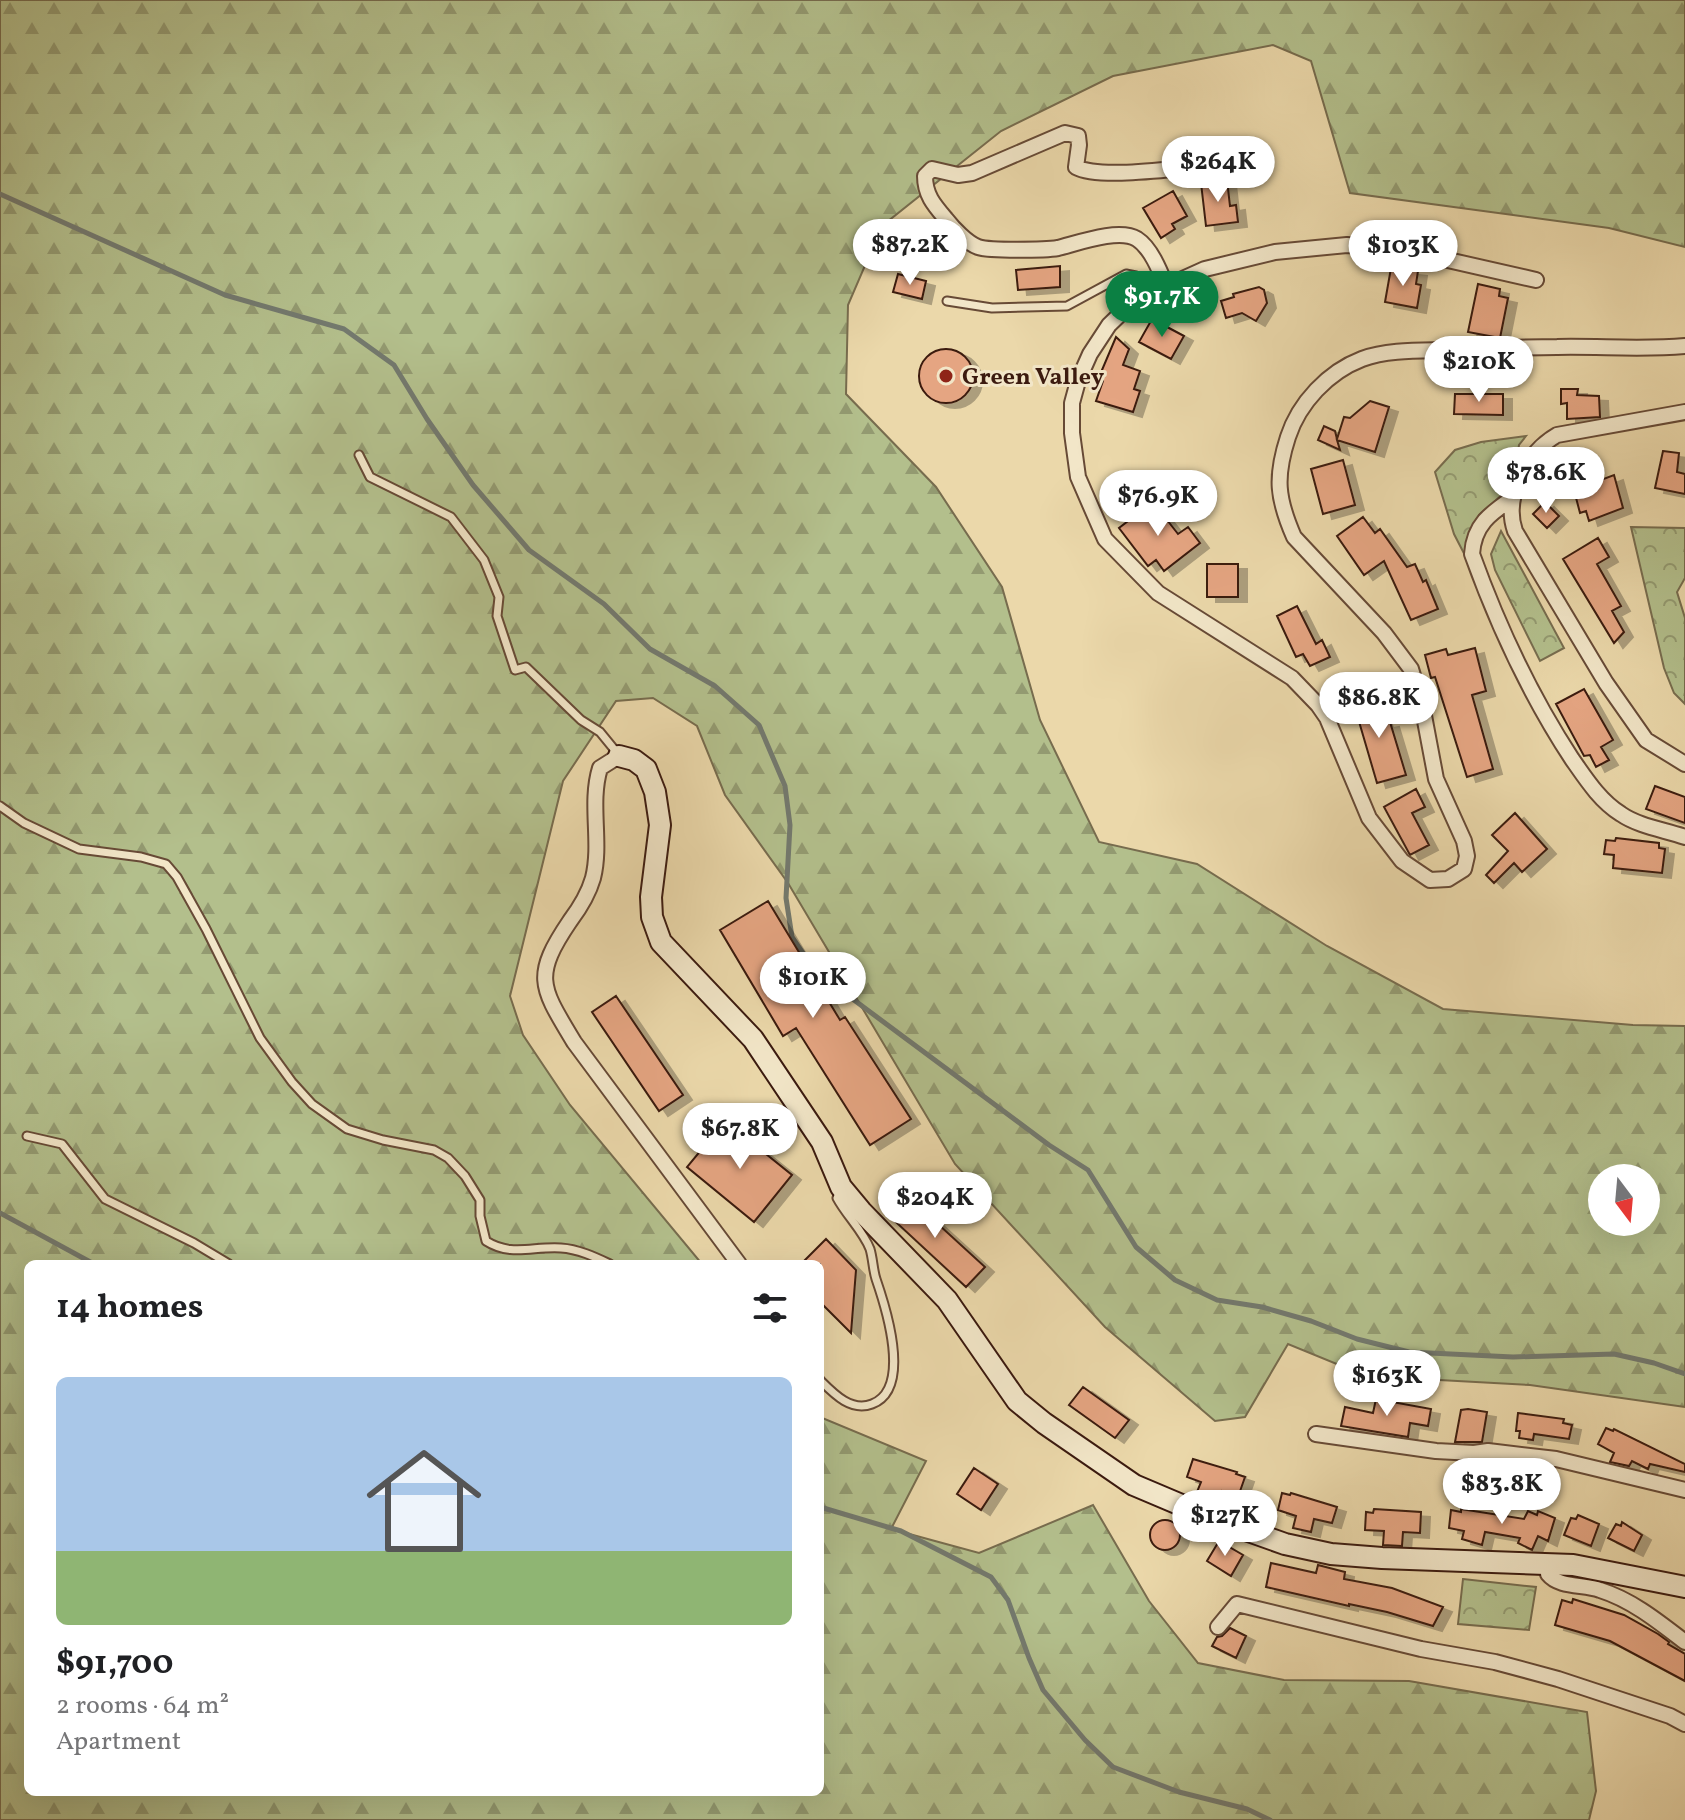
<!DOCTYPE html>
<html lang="en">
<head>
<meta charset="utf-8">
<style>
  :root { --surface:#fff; --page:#f2f2f2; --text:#202124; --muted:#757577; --accent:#0b8043 }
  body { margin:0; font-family:Vollkorn,serif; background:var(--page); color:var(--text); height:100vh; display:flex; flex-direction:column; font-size:30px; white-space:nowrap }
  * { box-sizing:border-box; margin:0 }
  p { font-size:26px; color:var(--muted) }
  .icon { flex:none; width:44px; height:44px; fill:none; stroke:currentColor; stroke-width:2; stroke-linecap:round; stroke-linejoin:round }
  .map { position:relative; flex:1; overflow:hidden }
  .side { position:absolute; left:24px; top:1260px; width:800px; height:536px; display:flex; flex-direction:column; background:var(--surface); border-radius:12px; box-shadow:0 8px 32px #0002 }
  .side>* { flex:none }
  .needle { width:52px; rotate:164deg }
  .fabs { position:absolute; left:1588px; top:1164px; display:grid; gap:16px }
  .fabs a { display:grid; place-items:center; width:72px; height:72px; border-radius:50%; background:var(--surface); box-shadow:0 8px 32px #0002; font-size:40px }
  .price { position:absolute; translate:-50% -68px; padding:0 18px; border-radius:28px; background:#fff; color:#222; font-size:26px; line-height:52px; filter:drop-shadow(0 2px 4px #0008) }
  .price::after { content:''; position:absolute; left:50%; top:48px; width:24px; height:18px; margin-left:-12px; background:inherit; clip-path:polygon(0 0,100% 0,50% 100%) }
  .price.current { background:var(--accent); color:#fff }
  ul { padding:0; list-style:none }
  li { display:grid; align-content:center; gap:16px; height:424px; padding:0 32px }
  li span { display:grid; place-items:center; height:248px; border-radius:12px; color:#555 }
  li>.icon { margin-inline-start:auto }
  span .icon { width:144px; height:144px; fill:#fffc; stroke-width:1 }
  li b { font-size:34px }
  h2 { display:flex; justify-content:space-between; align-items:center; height:96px; padding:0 32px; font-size:34px }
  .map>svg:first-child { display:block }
  .forest { fill:url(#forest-firs); stroke:#776c4e; stroke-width:2; fill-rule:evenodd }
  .park { fill:url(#park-crowns); stroke:#776c4e; stroke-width:2 }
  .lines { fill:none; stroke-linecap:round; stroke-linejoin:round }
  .stream { stroke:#73796e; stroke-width:5 }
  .building { fill:#e5a582; stroke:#3b1a0f; stroke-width:2; filter:url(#shadow) }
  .service-casing { stroke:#674a36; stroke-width:11 }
  .minor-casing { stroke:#674a36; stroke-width:18 }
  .secondary-casing { stroke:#3b1a0f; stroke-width:24 }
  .service { stroke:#f2e6c8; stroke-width:7 }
  .minor { stroke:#f2e6c8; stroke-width:14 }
  .secondary { stroke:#f2e6c8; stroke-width:20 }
  .poi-dot { fill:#8f2418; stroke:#f2e6c8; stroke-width:3 }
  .labels { text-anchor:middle; stroke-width:6; stroke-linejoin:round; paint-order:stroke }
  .poi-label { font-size:24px; font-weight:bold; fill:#3b1a0f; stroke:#f2e6c8; text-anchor:start }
</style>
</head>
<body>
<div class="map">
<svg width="1685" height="1820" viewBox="0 0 1685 1820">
  <defs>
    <pattern id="forest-firs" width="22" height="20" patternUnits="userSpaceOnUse" patternTransform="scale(2)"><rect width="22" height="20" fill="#b3bf8c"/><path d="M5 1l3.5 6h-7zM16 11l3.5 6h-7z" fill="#939a71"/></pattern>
    <pattern id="park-crowns" width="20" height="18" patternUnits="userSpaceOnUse" patternTransform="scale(2)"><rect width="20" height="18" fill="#b3bf8c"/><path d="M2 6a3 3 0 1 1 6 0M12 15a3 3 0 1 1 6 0" fill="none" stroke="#939a71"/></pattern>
    <filter id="shadow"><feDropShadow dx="9" dy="5" stdDeviation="0" flood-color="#0004"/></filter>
  </defs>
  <rect width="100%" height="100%" fill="#ebd8aa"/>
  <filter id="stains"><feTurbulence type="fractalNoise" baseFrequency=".0025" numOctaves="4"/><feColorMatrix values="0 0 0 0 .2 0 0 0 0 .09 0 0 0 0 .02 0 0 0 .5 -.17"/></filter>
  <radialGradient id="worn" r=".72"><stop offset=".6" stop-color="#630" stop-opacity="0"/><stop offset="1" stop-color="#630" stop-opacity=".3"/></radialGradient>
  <path class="forest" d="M0 0H1685V247L1609 228 1350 193 1311 61 1273 45 1113 76 1001 131 882 226 848 305 846 394 936 487 1002 587 1040 720 1099 842 1197 864 1327 946 1443 1009 1633 1025 1685 1026V1407L1530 1385 1366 1376 1288 1344 1245 1417 1215 1421 1105 1327 955 1164 788 883 725 795 697 726 653 698 616 701 563 781 510 996 523 1035 570 1105 702 1264H28V1792H820V1417L926 1461 891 1529 979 1553 1093 1505 1149 1601 1198 1663 1284 1680 1409 1681 1587 1712 1596 1791 1589 1820H0ZM1602 1178H1646V1222H1602Z"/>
  <path class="park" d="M1526 436 1519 445 1512 486 1479 515 1472 569 1454 534 1435 472 1455 450 1481 442Z
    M1631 527 1685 528V578L1677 592 1685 618V704L1674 693 1664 668Z
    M1501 531 1564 648 1540 661 1495 570 1491 554Z
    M1463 1579 1536 1587 1529 1630 1458 1624Z"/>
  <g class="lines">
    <path class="stream" d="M0 194 225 295 344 329 394 365 427 419 473 485 529 550 604 604 650 649 715 686 759 725 785 786 790 825 786 898 792 937 815 971 1049 1145 1088 1170 1136 1247 1175 1280 1217 1300 1262 1307 1311 1321 1357 1339 1409 1352 1513 1357 1614 1354 1654 1363 1685 1374
      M0 1213 94 1264
      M820 1507 901 1531 991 1577 1008 1600 1029 1658 1043 1690 1085 1740 1113 1767 1179 1792 1247 1809 1270 1820"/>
  </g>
  <path class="building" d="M1227 180 1230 206 1236 205 1238 222 1206 226 1201 183Z
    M1173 191 1187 216 1172 224 1175 229 1161 238 1143 208Z
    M1060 266V287L1018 290 1016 270Z
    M1391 268 1418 271 1416 284 1421 285 1417 308 1385 302Z
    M898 274 926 281 922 299 893 292Z
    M1478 284 1500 289 1499 296 1508 298 1500 338 1468 332Z
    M1259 287 1264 290 1267 303 1256 321 1242 313 1226 318 1221 301 1234 297 1233 294Z
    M1152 319 1184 336 1171 359 1139 342Z
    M1116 337 1129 349 1123 365 1140 371 1134 389 1140 391 1133 412 1096 401 1103 381 1099 377Z
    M919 376a27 27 0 1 1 54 0a27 27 0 1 1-54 0Z
    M1561 389H1578L1577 395 1599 396 1600 417 1567 419V403L1561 404Z
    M1455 394H1503V415L1454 414Z
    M1370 401 1389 407 1375 452 1337 440 1340 450 1318 440 1324 426 1335 431 1337 439 1344 417 1350 418Z
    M1663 451 1679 453 1677 472 1685 474V494L1655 488Z
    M1343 460 1355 505 1323 514 1311 469Z
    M1614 475 1623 508 1589 521 1586 511 1580 513 1574 490Z
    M1153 502 1178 534 1188 527 1200 543 1164 571 1156 560 1148 566 1119 528Z
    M1545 502 1559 516 1547 528 1533 514Z
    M1363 517 1375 533 1380 529 1407 567 1415 564 1423 582 1426 580 1438 609 1411 620 1384 561 1364 575 1337 536Z
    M1598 538 1609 557 1597 564 1621 606 1612 611 1624 632 1614 643 1563 559Z
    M1207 564H1238V597H1207Z
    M1297 606 1316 644 1322 640 1330 657 1310 666 1303 654 1296 657 1277 616Z
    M1475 648 1486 691 1472 695 1493 769 1467 777 1435 677 1431 678 1425 655 1446 649 1448 655Z
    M1584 689 1613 740 1601 747 1609 760 1596 767 1590 755 1584 756 1556 704Z
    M1375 694 1384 723 1390 722 1406 775 1377 783 1353 701Z
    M1655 786 1685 797V823L1646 809Z
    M1416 789 1425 807 1412 813 1429 845 1410 855 1384 807Z
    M1515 813 1547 849 1522 872 1514 863 1494 883 1486 875 1508 851 1492 835Z
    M1616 838 1659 843V848L1665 849 1662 873 1613 868 1614 855 1604 854 1606 840 1615 841Z
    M768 901 840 1020 845 1017 911 1119 870 1145 796 1028 783 1036 720 930Z
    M616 996 683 1095 659 1111 592 1012Z
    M725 1121 792 1175 754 1222 687 1167Z
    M903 1192 985 1267 966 1287 885 1212Z
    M826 1239 856 1270 851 1333 820 1302V1264H801Z
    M1083 1387 1129 1420 1115 1438 1069 1405Z
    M1376 1399 1431 1409 1428 1426 1410 1423 1408 1437 1341 1426 1345 1407 1373 1413Z
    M1468 1409 1487 1412 1482 1442H1455L1461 1410Z
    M1518 1413 1564 1419 1563 1423 1572 1425 1569 1439 1534 1434 1533 1440 1519 1438 1520 1431H1516Z
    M1606 1428 1613 1431 1614 1429 1685 1464V1472L1650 1464 1648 1469 1632 1461 1629 1466 1610 1462 1614 1453 1598 1444Z
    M1193 1459 1237 1472 1236 1474 1245 1477 1238 1497 1222 1491 1219 1500 1197 1492 1201 1482 1187 1477Z
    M974 1468 998 1484 981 1510 957 1494Z
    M1282 1493 1290 1495 1291 1493 1337 1507 1332 1523 1314 1519 1311 1532 1293 1528 1296 1516 1278 1510Z
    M1374 1509 1421 1512 1420 1533 1403 1532 1402 1546 1383 1545 1384 1531 1365 1530 1366 1512 1373 1513Z
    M1461 1509 1524 1519 1528 1511 1537 1515 1538 1511 1555 1518 1548 1541 1538 1536 1532 1550 1518 1543 1520 1538 1485 1532 1482 1545 1462 1539 1464 1531 1449 1528 1451 1510 1461 1512Z
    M1578 1515 1599 1524 1591 1546 1564 1535 1571 1518 1576 1519Z
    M1150 1535a15 15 0 1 1 30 0a15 15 0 1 1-30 0Z
    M1622 1522 1642 1535 1634 1551 1608 1538 1616 1524 1621 1526Z
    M1219 1541 1243 1555 1231 1576 1207 1561Z
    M1271 1563 1316 1573 1318 1565 1345 1572 1344 1579 1392 1588 1443 1607 1433 1626 1387 1612 1349 1604V1606L1266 1587Z
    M1573 1599 1624 1615 1658 1634 1669 1642 1668 1644 1685 1654V1681L1610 1641 1555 1625 1562 1600 1572 1603Z
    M1230 1628 1246 1636 1236 1658 1212 1646 1217 1637 1222 1636Z"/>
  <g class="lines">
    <g class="service-casing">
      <path id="service" d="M947 301 992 308 1067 306 1126 274 1136 276 1148 291
        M359 455 370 477 451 517 484 560 499 597 497 616 515 670 526 667 581 720 600 732 618 754
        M0 806 24 823 79 849 141 857 166 864 177 877 206 929 260 1038 292 1082 312 1104 347 1129 383 1140 434 1150 448 1158 465 1176 480 1200V1216L486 1241C511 1257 533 1246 561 1248 578 1249 595 1257 610 1264
        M27 1136 62 1144 105 1199 194 1243 229 1264
        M820 1380C834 1394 851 1412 872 1404 912 1389 886 1308 876 1279 873 1270 873 1259 870 1249 863 1231 846 1215 837 1198L839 1193"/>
    </g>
    <g class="minor-casing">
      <path id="minor" d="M1536 280 1417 253 1379 247 1347 245 1275 252 1205 269 1174 283 1141 294 1109 325 1090 354 1078 381 1072 403V433L1078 477 1105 539 1158 593 1292 678 1318 705 1327 718 1369 818 1402 861 1430 880 1448 879 1464 869 1467 856 1464 841 1436 779 1422 705 1411 669 1384 633 1294 537C1277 498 1275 477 1288 437 1299 403 1328 372 1362 359 1389 349 1423 351 1453 350 1487 349 1522 347 1557 347 1600 346 1642 350 1685 346
        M1166 286C1160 271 1151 248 1137 239 1119 228 1078 243 1058 248 1046 250 989 251 978 247 967 243 953 228 946 219 934 205 925 195 925 176L932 169 958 175 972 173 1065 133 1078 136 1079 145 1076 167C1098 179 1169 169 1196 167
        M1685 412 1557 435C1527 452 1503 497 1515 531L1606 683 1646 740 1685 764
        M1513 498C1491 513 1474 524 1472 554 1498 626 1530 695 1572 759 1586 779 1600 801 1621 814 1638 826 1665 830 1685 837
        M619 756 600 768C589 804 602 842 593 878 589 892 579 909 570 921 532 977 541 987 574 1042L739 1264
        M1316 1434 1436 1451 1474 1453 1488 1451 1556 1459 1685 1490
        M1548 1563V1574C1559 1588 1584 1584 1600 1590 1632 1600 1659 1622 1685 1642
        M1218 1627 1237 1604 1421 1649 1495 1662 1558 1679 1670 1716 1685 1724"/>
    </g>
    <g class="secondary-casing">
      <path id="secondary" d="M619 756 634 760 646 769 655 792 660 825 651 897 652 917 661 942 753 1039 822 1142 841 1187 861 1211 947 1300 1017 1401 1044 1423 1134 1485 1212 1518 1285 1544 1331 1554 1382 1558 1573 1565 1685 1587"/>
    </g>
    <use href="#service" class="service"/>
    <use href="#minor" class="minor"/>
    <use href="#secondary" class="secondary"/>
  </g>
  <circle class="poi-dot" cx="946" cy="376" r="8"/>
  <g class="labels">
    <g class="poi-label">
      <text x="962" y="384">Green Valley</text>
    </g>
  </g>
  <rect width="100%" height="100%" filter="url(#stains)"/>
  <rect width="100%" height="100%" fill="url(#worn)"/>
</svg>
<div class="fabs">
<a><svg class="needle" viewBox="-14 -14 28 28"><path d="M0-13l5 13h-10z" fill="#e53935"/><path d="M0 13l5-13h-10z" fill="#757577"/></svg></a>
</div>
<b class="price" style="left:1218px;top:204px">$264K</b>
<b class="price" style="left:910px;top:287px">$87.2K</b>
<b class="price" style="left:1403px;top:288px">$103K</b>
<b class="price current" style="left:1162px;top:339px">$91.7K</b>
<b class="price" style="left:1479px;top:404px">$210K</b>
<b class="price" style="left:1546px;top:515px">$78.6K</b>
<b class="price" style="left:1158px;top:538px">$76.9K</b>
<b class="price" style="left:1379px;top:740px">$86.8K</b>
<b class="price" style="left:813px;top:1020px">$101K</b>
<b class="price" style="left:740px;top:1171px">$67.8K</b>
<b class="price" style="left:935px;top:1240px">$204K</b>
<b class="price" style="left:1387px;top:1418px">$163K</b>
<b class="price" style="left:1502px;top:1526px">$83.8K</b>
<b class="price" style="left:1225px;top:1558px">$127K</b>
<section class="side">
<h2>14 homes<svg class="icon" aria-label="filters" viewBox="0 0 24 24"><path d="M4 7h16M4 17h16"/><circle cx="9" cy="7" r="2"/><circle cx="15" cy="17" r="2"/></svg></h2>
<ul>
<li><span style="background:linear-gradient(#a9c7e8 70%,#8fb573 0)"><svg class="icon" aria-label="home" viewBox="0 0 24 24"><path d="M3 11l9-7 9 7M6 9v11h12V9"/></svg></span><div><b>$91,700</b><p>2 rooms · 64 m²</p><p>Apartment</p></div></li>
</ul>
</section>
</div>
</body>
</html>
